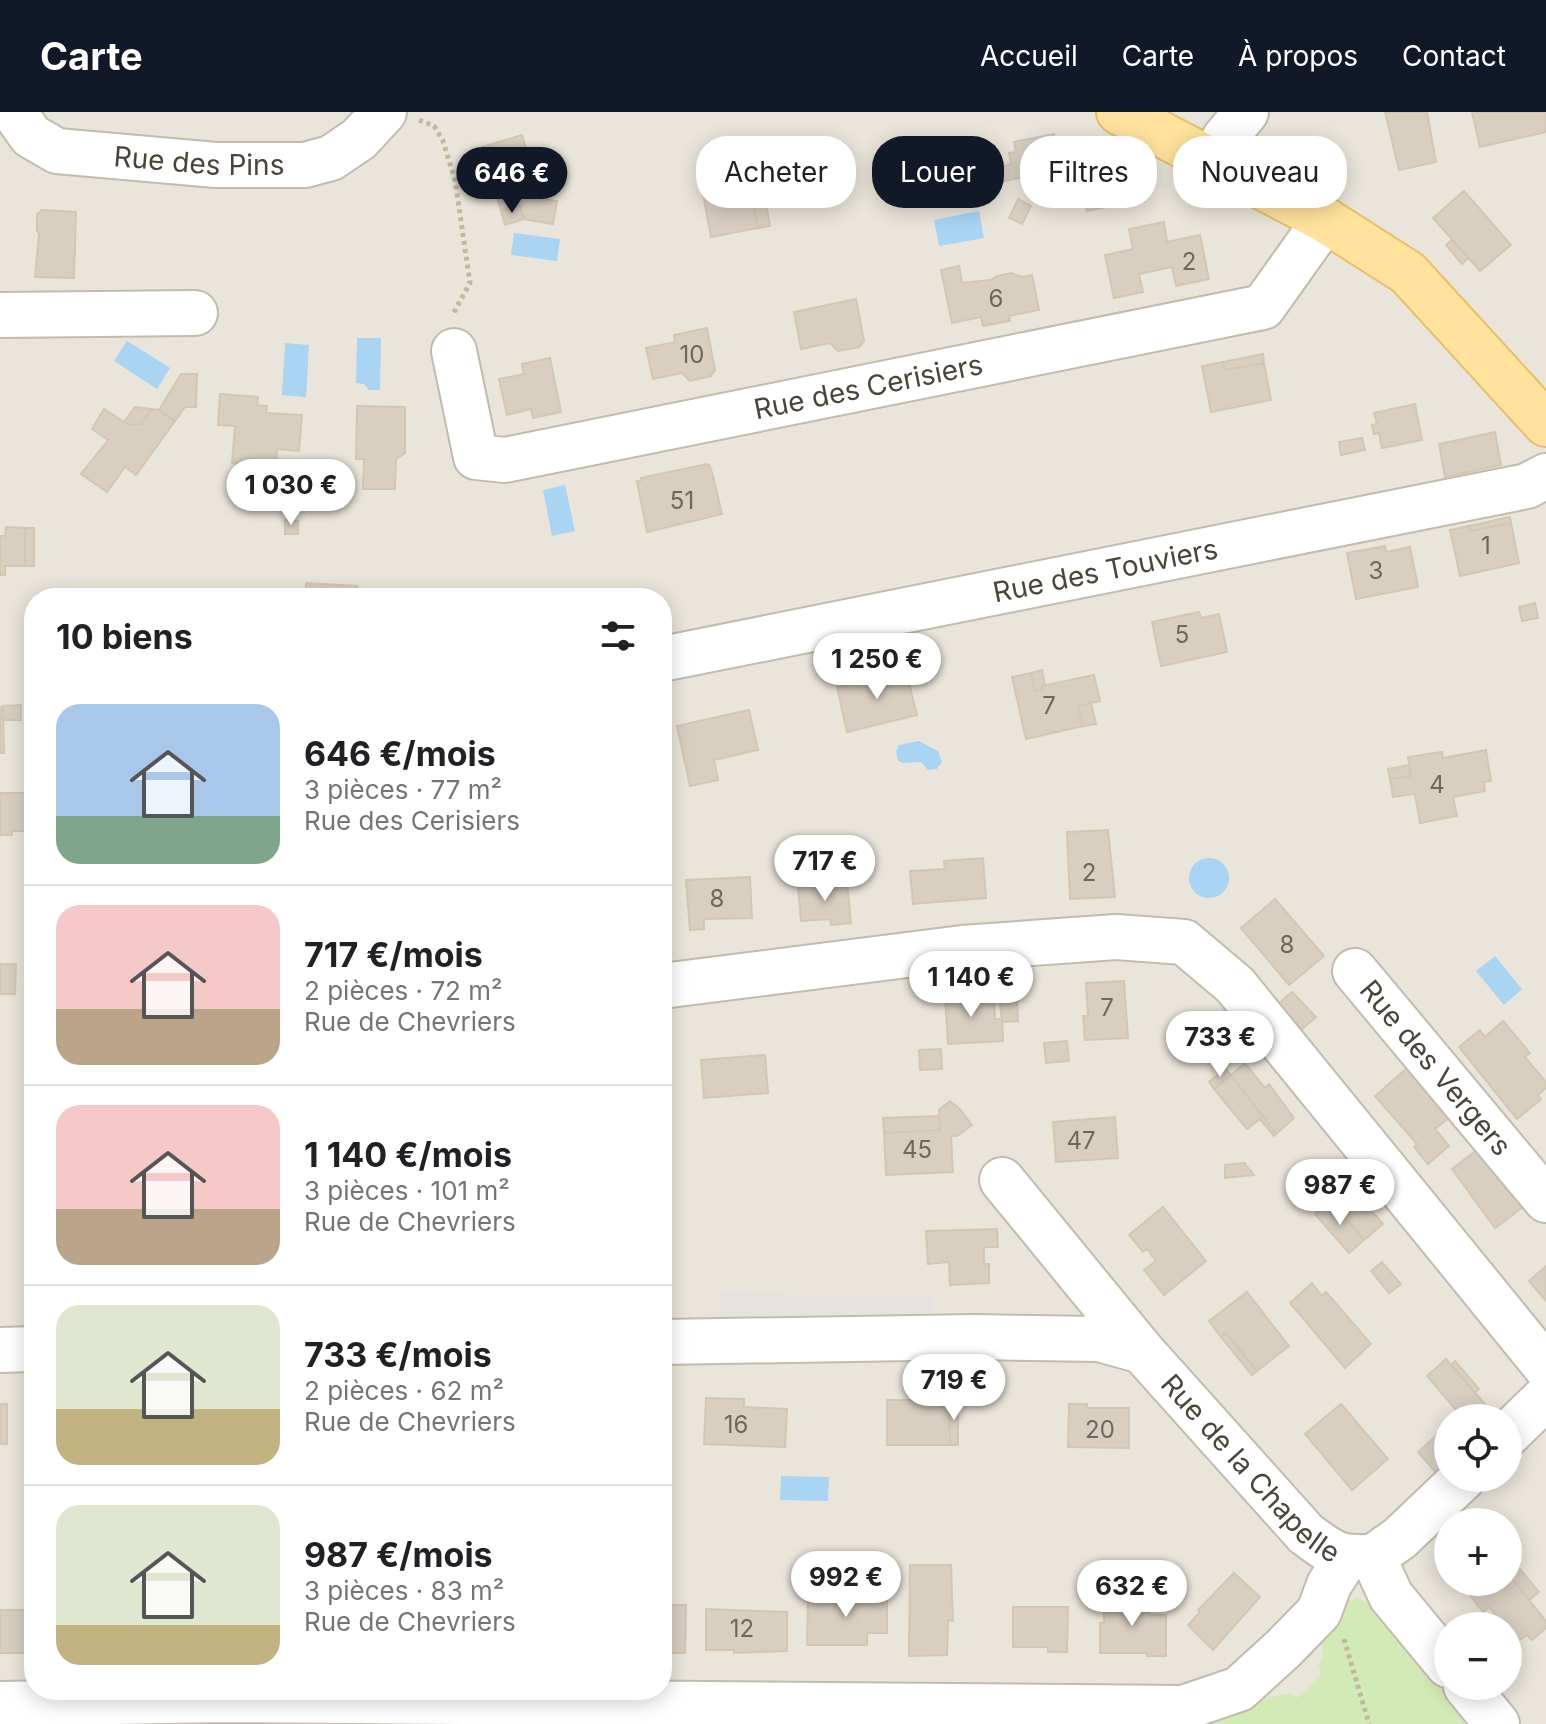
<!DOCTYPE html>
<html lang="fr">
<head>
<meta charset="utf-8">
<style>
  :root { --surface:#fff; --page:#f6f6f6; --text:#202124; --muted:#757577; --line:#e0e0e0; --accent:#111827 }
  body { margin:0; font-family:Inter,sans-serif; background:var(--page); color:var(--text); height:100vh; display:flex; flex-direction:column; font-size:30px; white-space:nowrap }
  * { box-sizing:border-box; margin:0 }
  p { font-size:26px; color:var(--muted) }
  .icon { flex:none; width:44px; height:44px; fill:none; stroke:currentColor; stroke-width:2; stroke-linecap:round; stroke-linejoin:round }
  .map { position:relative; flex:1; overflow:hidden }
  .details { position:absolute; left:24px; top:476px; width:648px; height:1112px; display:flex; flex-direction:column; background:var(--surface); border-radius:32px; box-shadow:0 4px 20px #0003 }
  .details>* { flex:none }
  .top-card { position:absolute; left:696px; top:24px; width:730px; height:72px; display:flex; gap:16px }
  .buttons { position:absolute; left:1434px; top:1292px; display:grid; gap:16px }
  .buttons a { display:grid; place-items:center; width:88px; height:88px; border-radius:50%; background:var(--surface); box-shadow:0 4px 20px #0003; font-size:40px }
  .price { position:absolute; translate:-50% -68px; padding:0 18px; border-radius:28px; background:#fff; color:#222; font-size:26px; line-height:52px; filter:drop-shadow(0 2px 4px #0008) }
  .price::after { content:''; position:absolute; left:50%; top:48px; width:24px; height:18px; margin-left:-12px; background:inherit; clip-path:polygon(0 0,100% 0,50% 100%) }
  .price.current { background:var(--accent); color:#fff }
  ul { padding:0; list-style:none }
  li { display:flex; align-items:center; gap:24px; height:200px; padding:0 32px }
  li+li { border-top:2px solid var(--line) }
  li span { display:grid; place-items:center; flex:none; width:224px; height:160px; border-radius:24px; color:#555 }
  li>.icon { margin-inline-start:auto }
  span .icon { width:96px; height:96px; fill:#fffc; stroke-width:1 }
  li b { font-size:34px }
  h2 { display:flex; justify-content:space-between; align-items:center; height:96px; padding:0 32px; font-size:34px }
  .chip { padding:0 28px; border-radius:32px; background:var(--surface); box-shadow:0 4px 20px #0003; font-size:28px; line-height:72px }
  .chip.current { background:var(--accent); color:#fff }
  header { display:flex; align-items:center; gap:48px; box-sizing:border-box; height:112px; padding:0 40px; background:var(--accent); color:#fff }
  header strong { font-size:38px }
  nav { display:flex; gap:44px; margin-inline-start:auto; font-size:28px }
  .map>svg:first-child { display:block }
  .residential { fill:#eae5da; fill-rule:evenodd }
  .green { fill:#d2eab5 }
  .parking { fill:#e5e3e0 }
  .water { fill:#a9d4f2 }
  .building { fill:#d8cfc1; stroke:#d3c7b4; stroke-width:2 }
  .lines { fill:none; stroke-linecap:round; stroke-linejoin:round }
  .minor-casing { stroke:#c2bbae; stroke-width:48 }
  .major-casing { stroke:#e6c16a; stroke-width:48 }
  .path { stroke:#c4b79f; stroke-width:5; stroke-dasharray:4 4; stroke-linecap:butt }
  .minor { stroke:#fff; stroke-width:44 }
  .major { stroke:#ffe39c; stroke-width:44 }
  .labels { text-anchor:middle; stroke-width:8; stroke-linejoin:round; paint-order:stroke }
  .number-label { font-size:24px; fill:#6e675b }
  .street-label { font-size:28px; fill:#4b4439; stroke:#fff }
</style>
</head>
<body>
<header>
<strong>Carte</strong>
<nav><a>Accueil</a><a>Carte</a><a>À propos</a><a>Contact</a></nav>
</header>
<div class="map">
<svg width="1546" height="1612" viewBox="0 0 1546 1612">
  <rect width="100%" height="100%" fill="#f6f3ec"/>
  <path class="residential" d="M0 0H1546V1612H0ZM34 486H662V1578H34ZM1448 1306H1508V1366H1448ZM1448 1410H1508V1470H1448ZM1448 1514H1508V1574H1448Z"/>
  <path class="green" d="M1359 1486 1385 1502 1476 1612H1205L1217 1598 1290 1581 1297 1586 1321 1562 1318 1554 1323 1543 1320 1515 1340 1490Z"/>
  <path class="parking" d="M719 1180 932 1186 931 1212 718 1208Z"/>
  <path class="water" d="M979 99 984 126 939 134 934 108Z
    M514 121 560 127 557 149 511 143Z
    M357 226H381L380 278H369L364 272 356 271Z
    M127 229 170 256 157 277 114 249Z
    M285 231 309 233 306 285 282 283Z
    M565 373 575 419 552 424 543 378Z
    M919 629 938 639 942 650 937 657 928 658 921 650 903 651 898 649 896 639 899 633Z
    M1189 766a20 20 0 1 1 40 0a20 20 0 1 1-40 0Z
    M1495 844 1522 877 1504 893 1476 859Z
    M781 1364 829 1365 828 1389 780 1388Z"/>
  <path class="building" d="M1385 0H1427L1436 50 1399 58Z
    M1472 0H1546V20L1480 35Z
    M1054 22 1061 57 958 79 955 66 1011 52 1009 41 1016 40 1014 30Z
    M522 23 541 87 557 89 553 112 524 107 520 93 501 99 482 35Z
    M963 39 965 54 946 57 944 43Z
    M1121 61 1125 82 1116 84 1117 93 1087 99 1085 91 1067 94 1063 73Z
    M955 66 958 79 944 82 941 69Z
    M762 70 770 114 758 116 750 72Z
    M750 72 758 116 711 125 703 81Z
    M1464 79 1511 133 1480 159 1433 106Z
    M1018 87 1031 94 1022 112 1009 106Z
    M520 93 524 107 505 113 501 99Z
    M42 98 76 100 74 166 35 165 39 122 37 119V102Z
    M1164 110 1167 130 1200 123 1209 167 1176 174 1172 155 1139 162 1143 180 1114 186 1105 143 1133 137 1129 117Z
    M1452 128 1468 146 1462 152 1446 133Z
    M959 154 962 171 991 168 997 164 1011 161 1022 165 1032 163 1039 198 1009 204 1010 209 983 214 981 205 952 211 941 158Z
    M856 187 864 229 859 235 838 239 830 231 801 237 794 200Z
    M707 216 715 258 711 264 690 269 682 261 653 267 646 236 675 230 674 223Z
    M1263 242 1264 251 1224 258 1223 250Z
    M550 246 561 300 533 306 531 297 507 303 499 267 524 262 522 252Z
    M1223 250 1224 258 1264 251 1271 288 1211 300 1202 254Z
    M181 262H197L196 295H185L175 309 159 298Z
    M220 282 258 285 257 293 267 294 266 301 302 303 299 339 277 337 276 355 232 351 235 314 218 313Z
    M1415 292 1422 328 1382 336 1379 321 1374 322 1372 313 1377 312 1374 301Z
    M357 294 405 295V341L396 347 395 377H363L364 347H356Z
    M135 295 152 297 141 312 129 313 124 310Z
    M104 297 129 313 141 312 152 297 159 298 175 309 136 363 125 355 107 380 81 362 108 328 92 317Z
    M1495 320 1501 353 1445 365 1439 332Z
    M1362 326 1365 338 1341 343 1339 330Z
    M707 352 710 354 714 368 722 402 647 420 637 369 642 368 641 366Z
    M1510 405 1511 411 1470 419 1469 414Z
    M285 408 298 409V422H285Z
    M1511 411 1519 451 1460 464 1450 418 1469 414 1470 419Z
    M6 415 25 416V454H5V463H0V424H5Z
    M25 416H34V454H25Z
    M1385 434 1386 440 1410 435 1418 475 1356 487 1347 441Z
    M306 471 357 474V484L379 486H306Z
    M38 482H97V486H38Z
    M1535 491 1538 506 1522 509 1519 495Z
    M1199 500 1201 506 1219 502 1227 540 1161 554 1152 510Z
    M1042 558 1045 573 1042 574 1043 578 1035 579 1031 561Z
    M906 559 917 603 847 620 837 575Z
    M1031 561 1035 579 1043 578 1042 574 1094 563 1100 589 1078 594 1083 614 1026 627 1012 565Z
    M1091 591 1096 612 1083 614 1078 594Z
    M21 593V608H3V594Z
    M0 595H3L4 641H0Z
    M749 598 758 638 714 648 718 668 690 674 677 614Z
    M1486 638 1491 669 1484 670 1485 679 1453 685 1457 704 1420 711 1415 682 1393 685 1390 667 1411 664 1408 645 1442 640 1443 646Z
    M1409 653 1411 664 1390 667 1388 657Z
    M0 681H34V719H12V723H0Z
    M1108 718 1115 785 1070 787 1067 720Z
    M983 746 986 786 913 792 910 759 945 757 944 749Z
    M846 757 847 770 820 772 819 759Z
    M750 765 752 806 704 807V817L690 818 686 768Z
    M847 770 851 811 831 813 830 807 801 809 798 774Z
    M1275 787 1324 844 1289 873 1241 816Z
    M0 852H16L15 882H0Z
    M1124 869 1128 926 1085 928 1083 904H1088L1086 871Z
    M975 878V889L994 888 995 907 1002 906 1003 929 948 932 945 884 947 880Z
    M1292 880 1316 905 1300 919 1278 892Z
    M1017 886 1018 909 1002 910 1000 888Z
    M1503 909 1530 941 1525 945 1546 970V976L1538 983 1541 987 1517 1007 1459 935 1480 918 1485 925Z
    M1067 929 1069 949 1046 951 1044 931Z
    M941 937 942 957 920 958 919 938Z
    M765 943 768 981 704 986 701 948Z
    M1245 951 1265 976 1269 972 1294 1006 1276 1022 1231 963Z
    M1407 956 1450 1005 1435 1017 1449 1034 1428 1052 1414 1035 1417 1032 1375 984Z
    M1226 957 1231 963 1214 977 1209 970Z
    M1231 963 1276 1022 1274 1024 1260 1007 1247 1017 1214 977Z
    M950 989 959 996 972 1013 957 1024H951L953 1060 886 1063 884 1021 940 1018 939 998Z
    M939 1004 940 1018 884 1021 883 1006Z
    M1115 1005 1118 1046 1056 1050 1053 1010Z
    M1482 1034 1527 1092 1495 1116 1452 1057Z
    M1244 1051 1254 1063 1225 1066V1053Z
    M1344 1078 1365 1102 1370 1097 1383 1112 1364 1128 1331 1089Z
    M1331 1089 1364 1128 1349 1141 1315 1102Z
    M1163 1095 1206 1149 1164 1183 1144 1158 1156 1149 1147 1137 1143 1140 1129 1123Z
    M997 1117 998 1135H984V1152H989V1171L950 1173 949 1150 928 1152 926 1119Z
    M1382 1150 1401 1172 1389 1181 1371 1159Z
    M1546 1154V1189L1529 1169Z
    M1312 1171 1322 1184 1326 1180 1371 1232 1345 1256 1290 1191Z
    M1247 1180 1289 1234 1257 1259 1226 1221 1221 1225 1209 1209Z
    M1226 1221 1257 1259 1252 1263 1221 1225Z
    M1446 1247 1497 1306H1463L1427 1264Z
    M1455 1249 1479 1277 1475 1281 1451 1253Z
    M706 1286 744 1287V1295L787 1297 785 1335 704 1332Z
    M887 1288H949L950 1333H887Z
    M949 1288H958V1333H950Z
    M0 1292H7V1332H0Z
    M1069 1292H1087V1296H1129V1336L1068 1335Z
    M1341 1292 1388 1347 1352 1378 1305 1322Z
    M1446 1315 1448 1318V1356L1439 1364 1418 1340Z
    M910 1453H951L953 1509 948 1508 947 1543 909 1544Z
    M1519 1456 1539 1480 1529 1488 1510 1463Z
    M1234 1461 1260 1485 1213 1538 1188 1513 1200 1500 1198 1498Z
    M1508 1461 1545 1508 1546 1516 1532 1528 1527 1523 1518 1529 1508 1514H1505L1489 1495 1483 1500 1466 1478 1476 1470H1508Z
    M866 1478H887V1521H867V1533H807L808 1485H866Z
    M1104 1484 1149 1485V1503H1166V1544H1147V1541H1100V1511H1104Z
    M662 1493H686L685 1541H662Z
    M1013 1495H1068L1067 1540H1048V1535H1013Z
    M706 1497 787 1500V1539L734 1541V1538H706Z
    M0 1498H30V1541H0Z"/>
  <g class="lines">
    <g class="minor-casing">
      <g id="minor">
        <path id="s1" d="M14 0 31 24 57 39 216 53H305L331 46 359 27 384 0"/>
        <path d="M1214 50 1224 27 1246 0"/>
        <path d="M0 203 195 201"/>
        <path id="s2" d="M454 239 476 345 505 348 1263 195 1325 108"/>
        <path id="s3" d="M662 547 1527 374 1546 364"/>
        <path id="s4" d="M1355 859 1546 1088"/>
        <path d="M662 874 962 836 1116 825 1184 830 1235 873 1546 1255"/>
        <path d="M1002 1068 1142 1239"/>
        <path id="s5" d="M662 1230 974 1225 1099 1227 1142 1239 1306 1422C1335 1443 1337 1446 1373 1445"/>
        <path d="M0 1238 34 1237"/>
        <path d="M1508 1322 1546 1285"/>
        <path d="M1448 1553 1391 1484 1373 1445 1400 1426 1463 1366"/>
        <path d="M1466 1574 1497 1612"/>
        <path d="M0 1592 224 1588 1183 1596 1239 1577 1284 1536 1319 1500 1329 1473 1346 1446"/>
      </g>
    </g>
    <g class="major-casing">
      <path id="major" d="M1119 0 1325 108 1408 161 1546 312"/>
    </g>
    <path class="path" d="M419 8 434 14 443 29 455 68 470 171 453 202
      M1344 1527 1369 1612"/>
    <use href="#minor" class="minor"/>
    <use href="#major" class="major"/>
  </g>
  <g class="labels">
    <g class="number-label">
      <text x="1189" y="158">2</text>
      <text x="996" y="195">6</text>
      <text x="692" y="251">10</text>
      <text x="682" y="397">51</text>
      <text x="1486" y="442">1</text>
      <text x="1376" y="467">3</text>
      <text x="1182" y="531">5</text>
      <text x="1049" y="602">7</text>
      <text x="1437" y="681">4</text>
      <text x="1089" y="769">2</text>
      <text x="717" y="795">8</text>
      <text x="1287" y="841">8</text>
      <text x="1107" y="904">7</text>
      <text x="1081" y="1037">47</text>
      <text x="917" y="1046">45</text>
      <text x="736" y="1321">16</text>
      <text x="1100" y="1326">20</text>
      <text x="742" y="1525">12</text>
    </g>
    <g class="street-label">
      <text dy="10" stroke="none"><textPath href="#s1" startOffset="202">Rue des Pins</textPath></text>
      <text dy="10" stroke="none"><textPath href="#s2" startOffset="508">Rue des Cerisiers</textPath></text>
      <text dy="10" stroke="none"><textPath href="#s3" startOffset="452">Rue des Touviers</textPath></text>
      <text dy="10" stroke="none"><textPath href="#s4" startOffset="126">Rue des Vergers</textPath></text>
      <text dy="10" stroke="none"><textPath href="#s5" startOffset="642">Rue de la Chapelle</textPath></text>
    </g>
  </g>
</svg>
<div class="buttons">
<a><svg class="icon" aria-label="locate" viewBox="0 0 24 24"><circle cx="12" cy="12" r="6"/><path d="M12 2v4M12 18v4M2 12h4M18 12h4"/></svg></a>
<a>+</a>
<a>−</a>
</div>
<b class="price current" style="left:512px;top:103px">646 €</b>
<b class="price" style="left:291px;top:415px">1 030 €</b>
<b class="price" style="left:877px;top:589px">1 250 €</b>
<b class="price" style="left:825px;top:791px">717 €</b>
<b class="price" style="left:971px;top:907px">1 140 €</b>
<b class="price" style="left:1220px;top:967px">733 €</b>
<b class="price" style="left:1340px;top:1115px">987 €</b>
<b class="price" style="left:954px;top:1310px">719 €</b>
<b class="price" style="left:846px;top:1507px">992 €</b>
<b class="price" style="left:1132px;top:1516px">632 €</b>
<div class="top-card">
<a class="chip">Acheter</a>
<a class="chip current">Louer</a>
<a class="chip">Filtres</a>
<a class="chip">Nouveau</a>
</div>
<section class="details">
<h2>10 biens<svg class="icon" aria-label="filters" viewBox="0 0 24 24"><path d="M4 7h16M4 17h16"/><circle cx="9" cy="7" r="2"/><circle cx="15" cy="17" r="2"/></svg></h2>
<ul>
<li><span style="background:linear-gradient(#a9c7e8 70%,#7fa58c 0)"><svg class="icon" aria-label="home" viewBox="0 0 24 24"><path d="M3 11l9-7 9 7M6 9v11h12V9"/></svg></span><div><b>646 €/mois</b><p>3 pièces · 77 m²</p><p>Rue des Cerisiers</p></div></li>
<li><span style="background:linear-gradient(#f6c9c9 65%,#b9a48a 0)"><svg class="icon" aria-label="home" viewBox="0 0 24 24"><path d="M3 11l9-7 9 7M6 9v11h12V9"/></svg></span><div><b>717 €/mois</b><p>2 pièces · 72 m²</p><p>Rue de Chevriers</p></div></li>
<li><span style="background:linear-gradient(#f6c9c9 65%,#b9a48a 0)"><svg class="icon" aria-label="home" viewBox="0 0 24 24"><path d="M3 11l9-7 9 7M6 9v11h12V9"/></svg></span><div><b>1 140 €/mois</b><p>3 pièces · 101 m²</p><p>Rue de Chevriers</p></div></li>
<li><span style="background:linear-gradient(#dfe7d0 65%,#c2b280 0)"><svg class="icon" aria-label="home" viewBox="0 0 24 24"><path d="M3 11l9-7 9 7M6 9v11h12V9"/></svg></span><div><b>733 €/mois</b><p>2 pièces · 62 m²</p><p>Rue de Chevriers</p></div></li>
<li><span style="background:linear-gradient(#dfe7d0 75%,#c2b280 0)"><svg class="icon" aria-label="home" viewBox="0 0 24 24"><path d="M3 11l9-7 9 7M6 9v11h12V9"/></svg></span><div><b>987 €/mois</b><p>3 pièces · 83 m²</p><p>Rue de Chevriers</p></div></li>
</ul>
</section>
</div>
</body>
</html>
